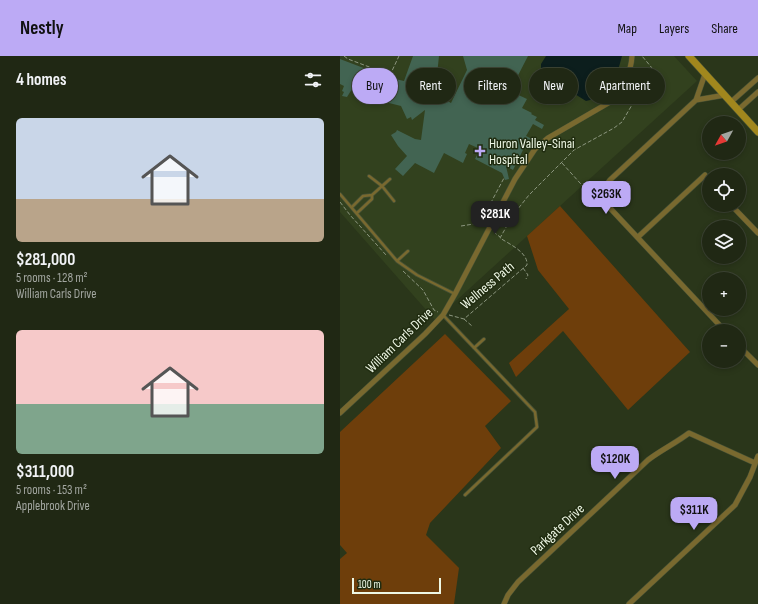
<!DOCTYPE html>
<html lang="en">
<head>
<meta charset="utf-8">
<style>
  :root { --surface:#202814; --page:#28301d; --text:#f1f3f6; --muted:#a2a6a0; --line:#3d4434; --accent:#bcaaf5 }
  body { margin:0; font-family:"Sofia Sans Condensed",sans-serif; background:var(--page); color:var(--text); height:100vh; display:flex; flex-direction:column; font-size:15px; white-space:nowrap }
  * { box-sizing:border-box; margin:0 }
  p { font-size:13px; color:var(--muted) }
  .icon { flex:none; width:22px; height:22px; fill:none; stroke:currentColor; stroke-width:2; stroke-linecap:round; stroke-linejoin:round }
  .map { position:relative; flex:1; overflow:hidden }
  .details { display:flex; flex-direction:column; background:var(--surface); width:340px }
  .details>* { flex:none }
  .guide { position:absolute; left:12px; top:12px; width:346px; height:36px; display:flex; gap:8px }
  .needle { width:26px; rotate:230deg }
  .tools { position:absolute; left:362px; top:60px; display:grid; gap:8px }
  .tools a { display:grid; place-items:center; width:44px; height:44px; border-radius:50%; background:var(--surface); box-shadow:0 2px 6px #0003,0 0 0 1px var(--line); font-size:20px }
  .scale { position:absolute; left:12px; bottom:10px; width:89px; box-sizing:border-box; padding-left:4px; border:2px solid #eef7e5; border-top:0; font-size:11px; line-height:14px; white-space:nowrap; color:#eef7e5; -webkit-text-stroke:3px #202c10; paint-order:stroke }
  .price { position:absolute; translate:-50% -34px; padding:0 9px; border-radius:8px; background:var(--accent); color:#111; font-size:13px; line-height:26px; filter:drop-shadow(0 1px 2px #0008) }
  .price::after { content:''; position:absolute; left:50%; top:24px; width:12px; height:9px; margin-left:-6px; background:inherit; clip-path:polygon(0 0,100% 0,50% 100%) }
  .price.active { background:#222; color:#fff }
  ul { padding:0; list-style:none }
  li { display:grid; align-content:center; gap:8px; height:212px; padding:0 16px }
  li span { display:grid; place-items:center; height:124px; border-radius:6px; color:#555 }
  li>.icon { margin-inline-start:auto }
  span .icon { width:72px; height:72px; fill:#fffc; stroke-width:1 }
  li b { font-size:17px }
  h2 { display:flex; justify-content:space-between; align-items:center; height:48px; padding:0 16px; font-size:17px }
  .pill { padding:0 14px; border-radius:18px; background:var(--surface); box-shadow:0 2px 6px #0003,0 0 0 1px var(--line); font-size:14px; line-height:36px }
  .pill.active { background:var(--accent); color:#111 }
  header { display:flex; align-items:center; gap:24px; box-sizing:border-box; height:56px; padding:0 20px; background:var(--accent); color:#111 }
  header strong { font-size:19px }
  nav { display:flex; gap:22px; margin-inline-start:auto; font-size:14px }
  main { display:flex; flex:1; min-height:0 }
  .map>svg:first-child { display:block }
  .built { fill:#32411e }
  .green { fill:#6e3e0b }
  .water { fill:#0c1e1d }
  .building { fill:#426452 }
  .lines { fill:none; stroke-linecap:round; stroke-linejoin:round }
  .lane-casing { stroke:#455136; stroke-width:4 }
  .street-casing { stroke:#455136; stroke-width:6 }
  .secondary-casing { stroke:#455136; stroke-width:8 }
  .path { stroke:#8c967f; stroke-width:1; stroke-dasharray:4 2; stroke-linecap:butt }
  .lane { stroke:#79692f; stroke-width:2.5 }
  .street { stroke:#79692f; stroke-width:5 }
  .secondary { stroke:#a1871d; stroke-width:7 }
  .poi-dot { fill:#bcaaf5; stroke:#202c10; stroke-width:1.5 }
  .labels { text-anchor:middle; stroke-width:3; stroke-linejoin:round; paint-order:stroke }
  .poi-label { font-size:14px; fill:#eef7e5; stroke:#202c10; text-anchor:start }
  .street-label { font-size:14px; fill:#eef7e5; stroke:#202c10 }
</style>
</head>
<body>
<header>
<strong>Nestly</strong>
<nav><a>Map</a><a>Layers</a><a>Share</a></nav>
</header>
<main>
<section class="details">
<h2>4 homes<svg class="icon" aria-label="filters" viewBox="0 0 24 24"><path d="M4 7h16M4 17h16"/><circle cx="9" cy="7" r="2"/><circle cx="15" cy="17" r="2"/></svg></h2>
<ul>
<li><span style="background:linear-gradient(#c9d6e8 65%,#b9a48a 0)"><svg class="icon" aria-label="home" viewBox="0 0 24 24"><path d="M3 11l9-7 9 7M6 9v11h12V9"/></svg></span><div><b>$281,000</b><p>5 rooms · 128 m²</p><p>William Carls Drive</p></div></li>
<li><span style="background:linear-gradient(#f6c9c9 60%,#7fa58c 0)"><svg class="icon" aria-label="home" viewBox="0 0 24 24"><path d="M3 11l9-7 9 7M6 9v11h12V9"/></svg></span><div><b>$311,000</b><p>5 rooms · 153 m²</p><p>Applebrook Drive</p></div></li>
</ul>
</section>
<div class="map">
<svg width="418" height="548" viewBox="0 0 418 548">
  <rect width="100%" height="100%" fill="#2a361a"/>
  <path class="built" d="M0 0H334L357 25 95 264 0 156Z"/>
  <path class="green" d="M220 150 350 296 288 354 223 275 176 321 169 307 229 253 198 214 187 180Z
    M105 278 171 345 145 370 161 392 90 467 86 479 119 512 114 548H0V503L7 497 0 489V376Z"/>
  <path class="water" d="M206 0H282C278 15 273 34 258 41 254 43 250 44 246 45L206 20 201 16V8Z"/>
  <path class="building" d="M73 0H99L95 38 111 47 127 14 123 0H188L170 35 187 43 182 52 192 57 191 58 197 61 195 64 204 69 202 73 193 68 186 80 192 83 187 93 184 92 173 114 166 110 169 123 165 124 162 117 135 103 140 93 129 88 125 97 127 98 123 107 104 97 94 117 75 107 63 120 55 113 67 100 58 90 51 79 56 76 57 74 75 83 81 84 85 54 72 64 71 61 67 63 61 50 45 46 51 22 64 25Z
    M0 3 42 19 34 41 12 33 7 41 2 40 4 36 2 35 4 30 0 28Z"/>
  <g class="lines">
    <g class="lane-casing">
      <path id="lane" d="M29 120 42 130 54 145
        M0 138 57 205 77 219 115 238
        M12 151 23 140 32 139
        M17 157 32 143V139L50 123
        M57 205 68 195
        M103 259 195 356 197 371 125 439
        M134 292 144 283"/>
    </g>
    <g class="street-casing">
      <path id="street" d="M365 18 356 44 270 124 262 135C263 142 265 145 269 151L385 275
        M356 44 385 39
        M391 46 418 22
        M398 54 418 36
        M391 149 418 177
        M298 181 365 119 369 124
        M399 290 418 309
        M0 357 85 278 103 259 115 238 175 123 195 93 208 82 270 46C282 33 291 18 292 0
        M164 548 168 539 178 526 308 404C321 394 336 387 349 377L415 407
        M289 548 395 449 410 421 418 400"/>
    </g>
    <g class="secondary-casing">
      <path id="secondary" d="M349 0 418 76"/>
    </g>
    <path class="path" d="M4 0 8 3 48 18 51 17 59 0
      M222 107 249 137 252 143
      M0 146 10 159 46 199
      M135 154 147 152
      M151 156 147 154 164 122
      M121 170 140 167 147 154
      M155 175V177L160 181
      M183 212 188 219 186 223
      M63 215 83 234 94 254 98 256
      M109 259 124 263 187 209C188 196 169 188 160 182L173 159 189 139 234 94 274 72 282 66 296 42 313 19 312 12 302 0
      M124 263 132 270"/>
    <use href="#lane" class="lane"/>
    <use href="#street" class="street"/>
    <use href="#secondary" class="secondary"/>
  </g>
  <path class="poi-dot" d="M138 89h4v4h4v4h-4v4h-4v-4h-4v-4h4z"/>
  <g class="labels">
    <g class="poi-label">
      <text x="149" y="92">Huron Valley-Sinai<tspan x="149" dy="16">Hospital</tspan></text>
    </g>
    <g class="street-label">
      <text transform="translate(147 229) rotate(-40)" y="5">Wellness Path</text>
      <text transform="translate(59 284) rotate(-44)" y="5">William Carls Drive</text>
      <text transform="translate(217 473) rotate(-43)" y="5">Parkgate Drive</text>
    </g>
  </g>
</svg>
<div class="tools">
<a><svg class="needle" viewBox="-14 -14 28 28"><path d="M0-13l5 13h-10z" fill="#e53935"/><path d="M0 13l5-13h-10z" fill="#a2a6a0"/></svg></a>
<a><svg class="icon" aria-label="locate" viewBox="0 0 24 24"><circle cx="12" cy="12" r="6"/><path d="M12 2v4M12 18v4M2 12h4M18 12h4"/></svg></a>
<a><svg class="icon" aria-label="layers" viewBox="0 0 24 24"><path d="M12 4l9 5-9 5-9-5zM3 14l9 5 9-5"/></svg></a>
<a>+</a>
<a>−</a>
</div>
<div class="scale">100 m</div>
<b class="price" style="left:266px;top:159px">$263K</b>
<b class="price active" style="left:155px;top:179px">$281K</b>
<b class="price" style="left:275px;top:424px">$120K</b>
<b class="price" style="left:354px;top:475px">$311K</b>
<div class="guide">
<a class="pill active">Buy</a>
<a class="pill">Rent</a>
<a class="pill">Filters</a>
<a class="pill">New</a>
<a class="pill">Apartment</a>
</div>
</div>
</main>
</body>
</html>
